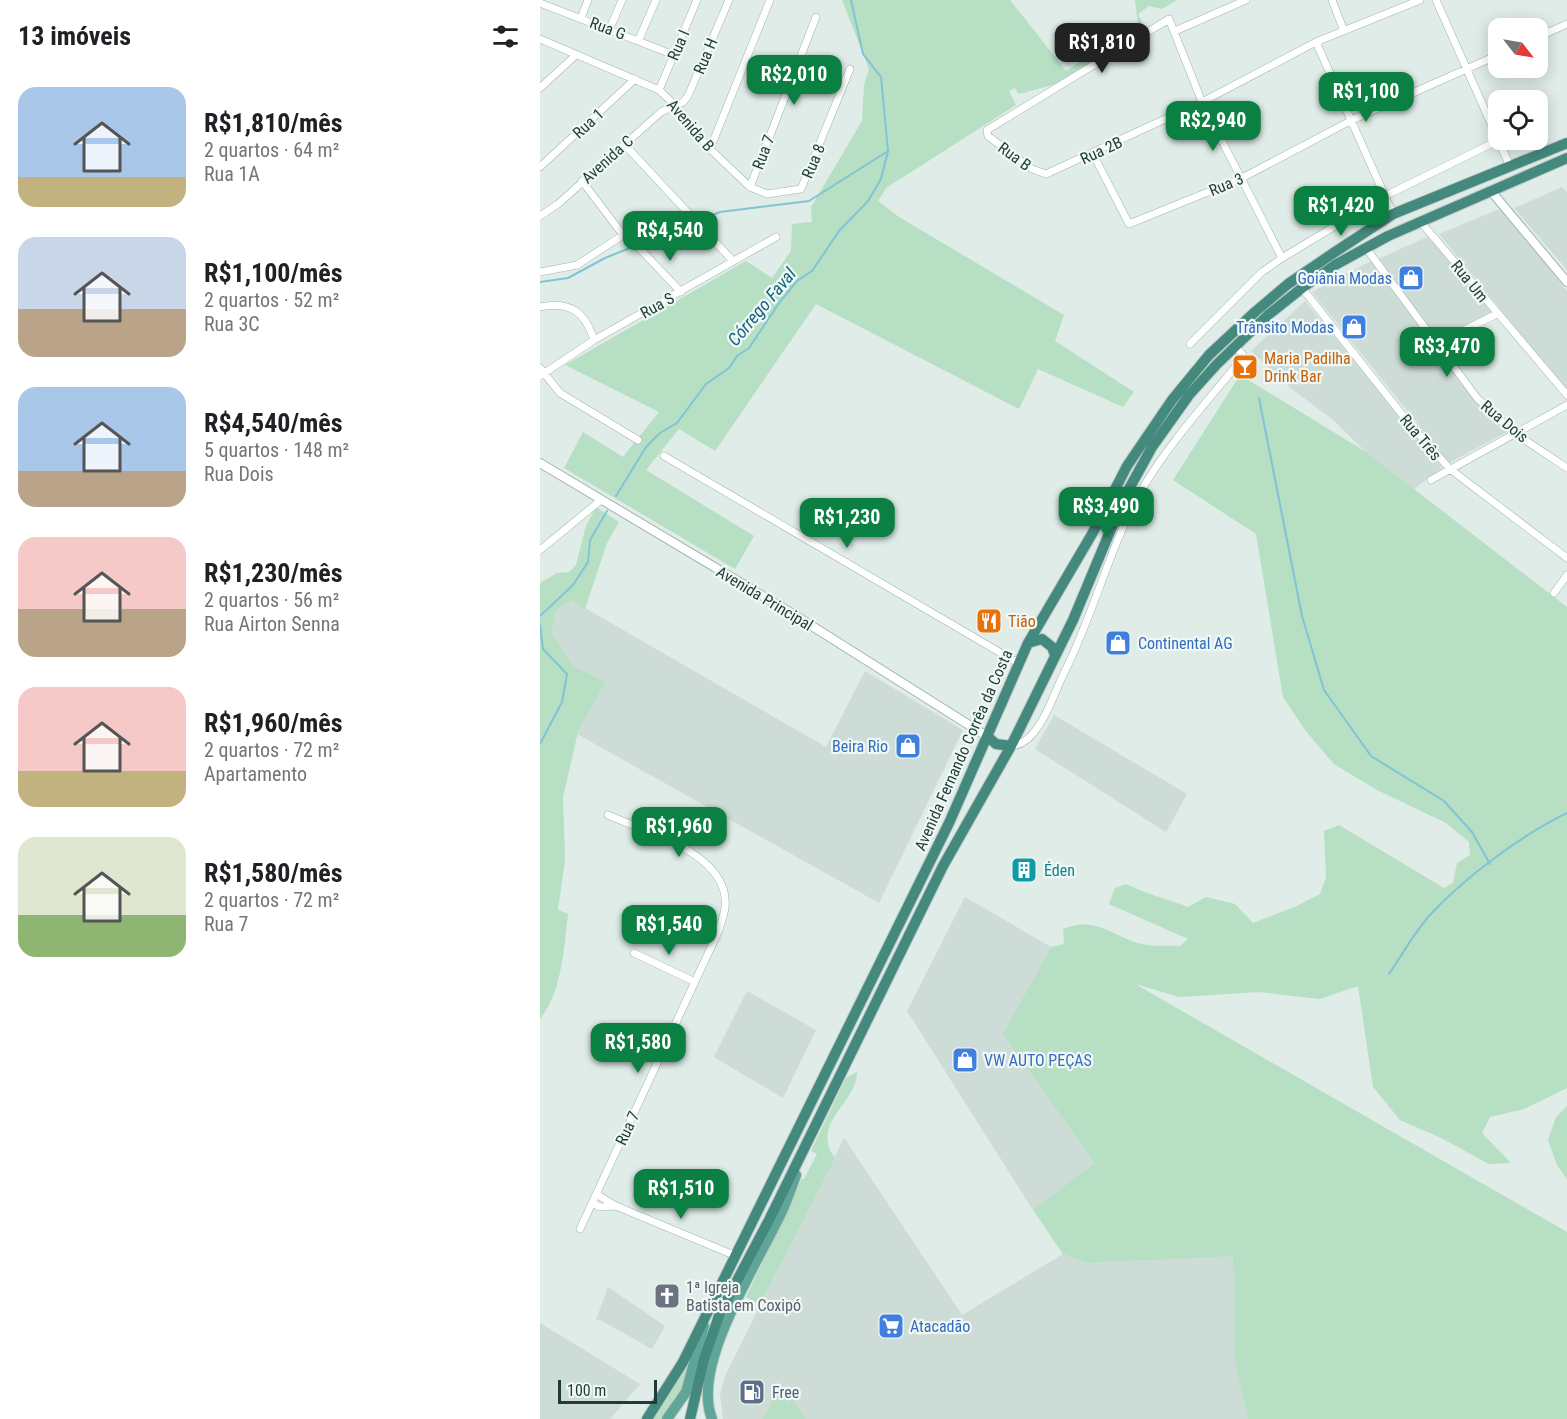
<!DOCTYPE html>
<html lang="pt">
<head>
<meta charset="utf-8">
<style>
  :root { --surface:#fff; --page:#f2f2f2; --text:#202124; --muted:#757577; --accent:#0b8043 }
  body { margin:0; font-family:"Roboto Condensed",sans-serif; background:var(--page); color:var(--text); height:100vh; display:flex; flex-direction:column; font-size:22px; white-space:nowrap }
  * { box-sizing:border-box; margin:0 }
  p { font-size:20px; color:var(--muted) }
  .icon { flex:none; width:33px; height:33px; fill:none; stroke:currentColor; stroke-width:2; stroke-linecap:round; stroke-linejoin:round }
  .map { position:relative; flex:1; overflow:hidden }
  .sheet { display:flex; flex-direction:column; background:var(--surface); width:540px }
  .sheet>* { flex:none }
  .needle { width:39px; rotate:121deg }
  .controls { position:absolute; left:948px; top:18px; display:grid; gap:12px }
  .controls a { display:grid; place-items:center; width:60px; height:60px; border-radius:12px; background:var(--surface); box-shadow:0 3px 15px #0003; font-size:30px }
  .scale { position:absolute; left:18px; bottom:15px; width:99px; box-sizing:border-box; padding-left:6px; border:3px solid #1e3d37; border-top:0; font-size:16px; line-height:21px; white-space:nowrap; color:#1e3d37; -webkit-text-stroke:4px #f0f8f5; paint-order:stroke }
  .price { position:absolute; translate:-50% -51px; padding:0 14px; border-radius:12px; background:var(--accent); color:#fff; font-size:20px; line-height:39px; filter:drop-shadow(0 2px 3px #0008) }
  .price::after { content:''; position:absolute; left:50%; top:36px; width:18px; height:14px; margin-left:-9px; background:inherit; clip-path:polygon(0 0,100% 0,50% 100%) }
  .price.current { background:#222; color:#fff }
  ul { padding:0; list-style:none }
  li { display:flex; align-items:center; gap:18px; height:150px; padding:0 18px }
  li span { display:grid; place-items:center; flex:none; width:168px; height:120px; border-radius:18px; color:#555 }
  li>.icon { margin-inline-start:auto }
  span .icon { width:72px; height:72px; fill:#fffc; stroke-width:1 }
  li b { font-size:26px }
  h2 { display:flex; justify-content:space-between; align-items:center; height:72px; padding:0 18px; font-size:26px }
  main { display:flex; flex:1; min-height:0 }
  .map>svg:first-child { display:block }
  .built { fill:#cddcd6 }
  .green { fill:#b6dfc4 }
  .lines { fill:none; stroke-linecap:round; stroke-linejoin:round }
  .stream { stroke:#81c3d7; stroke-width:2 }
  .minor-casing { stroke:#a1b4af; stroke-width:8 }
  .tertiary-casing { stroke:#a1b4af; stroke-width:10 }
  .primary-casing { stroke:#c0c9c7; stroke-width:12 }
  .trunk-casing { stroke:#c0c9c7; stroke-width:12 }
  .minor { stroke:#fff; stroke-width:7 }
  .tertiary { stroke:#fff; stroke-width:8 }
  .primary { stroke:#5fa699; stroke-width:10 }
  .trunk { stroke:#44897e; stroke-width:10 }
  .labels { text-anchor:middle; stroke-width:4.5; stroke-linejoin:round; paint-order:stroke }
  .street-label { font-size:16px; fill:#1e3d37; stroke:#f0f8f5 }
  .shop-label { font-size:16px; fill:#366cbe; stroke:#f0f8f5; text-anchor:end }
  .food-label { font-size:16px; fill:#c56008; stroke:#f0f8f5; text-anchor:start }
  .culture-label { font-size:16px; fill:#0d838f; stroke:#f0f8f5; text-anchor:start }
  .worship-label { font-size:16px; fill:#5b616d; stroke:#f0f8f5; text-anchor:start }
  .service-label { font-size:16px; fill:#4e5e75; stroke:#f0f8f5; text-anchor:start }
  .water-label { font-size:18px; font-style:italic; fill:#13657f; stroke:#f0f8f5 }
</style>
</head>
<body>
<main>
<section class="sheet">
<h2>13 imóveis<svg class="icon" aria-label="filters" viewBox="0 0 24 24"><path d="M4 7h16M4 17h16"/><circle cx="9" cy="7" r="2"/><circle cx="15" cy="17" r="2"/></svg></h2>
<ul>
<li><span style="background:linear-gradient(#a9c7e8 75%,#c2b280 0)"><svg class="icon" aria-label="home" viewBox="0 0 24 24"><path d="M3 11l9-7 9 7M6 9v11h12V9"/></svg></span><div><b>R$1,810/mês</b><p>2 quartos · 64 m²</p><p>Rua 1A</p></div></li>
<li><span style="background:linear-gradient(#c9d6e8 60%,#b9a48a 0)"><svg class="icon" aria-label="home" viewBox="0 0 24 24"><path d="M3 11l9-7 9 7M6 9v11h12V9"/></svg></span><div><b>R$1,100/mês</b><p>2 quartos · 52 m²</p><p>Rua 3C</p></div></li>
<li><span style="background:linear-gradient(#a9c7e8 70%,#b9a48a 0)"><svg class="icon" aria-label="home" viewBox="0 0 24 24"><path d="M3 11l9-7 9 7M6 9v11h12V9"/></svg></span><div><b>R$4,540/mês</b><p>5 quartos · 148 m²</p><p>Rua Dois</p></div></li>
<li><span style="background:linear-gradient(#f6c9c9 60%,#b9a48a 0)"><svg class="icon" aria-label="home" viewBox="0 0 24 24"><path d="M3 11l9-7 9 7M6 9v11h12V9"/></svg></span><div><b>R$1,230/mês</b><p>2 quartos · 56 m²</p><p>Rua Airton Senna</p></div></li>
<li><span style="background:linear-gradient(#f6c9c9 70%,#c2b280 0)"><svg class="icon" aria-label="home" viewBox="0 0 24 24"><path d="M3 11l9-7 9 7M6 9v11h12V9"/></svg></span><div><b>R$1,960/mês</b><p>2 quartos · 72 m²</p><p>Apartamento</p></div></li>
<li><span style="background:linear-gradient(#dfe7d0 65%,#8fb573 0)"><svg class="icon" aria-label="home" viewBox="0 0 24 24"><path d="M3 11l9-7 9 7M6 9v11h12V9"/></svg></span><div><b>R$1,580/mês</b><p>2 quartos · 72 m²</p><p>Rua 7</p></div></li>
</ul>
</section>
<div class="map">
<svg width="1027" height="1419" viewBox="0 0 1027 1419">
  <rect width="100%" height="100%" fill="#dfece7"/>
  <path class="built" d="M1022 187 1027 192V270L974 208Z
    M962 208 1027 291V391L899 234Z
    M889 236 951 312 898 341 836 260Z
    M831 261 967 432 909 463 772 292Z
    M765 301 902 468 874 489 826 452 792 419 753 390 711 351Z
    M31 600 286 747 325 671 423 730 339 903 37 734 64 682 33 666 11 632 15 610Z
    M514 715 647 794 626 832 495 749Z
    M425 897 511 947 464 1034 556 1163 493 1210 367 1011Z
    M207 991 276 1030 243 1098 174 1057Z
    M304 1138 422 1315 523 1254 546 1263 693 1255 695 1363 708 1419H183L180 1394 185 1376Z
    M68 1287 125 1326 112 1349 60 1320H56Z
    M0 1323 100 1384 70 1419H0Z"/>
  <path class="green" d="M302 0H470L526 71 598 25 595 0H637L622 9 609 6 598 14 605 28 516 84 479 94 475 88 469 91 476 105 346 188 338 201 359 217 524 315 515 341 594 392 583 407 498 369 479 409 276 304 175 451 139 429 106 470 214 536 195 569 24 468 43 432 83 457 119 412 25 365 206 261 232 278 251 251 252 224 272 222 271 207 322 121 324 85 329 69Z
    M700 375 826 452 1027 607V1088L984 1109 950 1117 942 1133 971 1163 949 1164 901 1138 860 1120 833 1087 818 986 780 999 719 992 639 997 595 984 1027 1232V1419H708L695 1363 693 1256 546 1263 523 1254 493 1210 555 1163 463 1034 511 947 524 944 523 929C556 915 573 937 602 944 613 947 628 945 640 946L648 939 569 904 575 888 586 884C606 894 627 899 648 907L666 897 695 904 713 923 757 906 780 894 786 877 784 831 799 825 904 888 913 883 917 863 930 855 929 842 906 823 837 790 794 764 765 730 743 697 716 534 633 480Z
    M56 507 79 522 67 543 45 609 31 600 16 610 11 632 33 666 65 682 38 732 23 797 25 860 18 910 28 914C24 948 22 992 0 1019V583L17 573 29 572 36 565 46 526Z
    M317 1072C318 1102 269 1123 295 1158L220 1305 206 1297 262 1179H264L277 1154 271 1151 306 1078Z
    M1027 1106V1179L1017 1165 1008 1140 1016 1117Z
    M152 1350 140 1397 122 1419H109Z
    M240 1385 245 1388 266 1419H223Z"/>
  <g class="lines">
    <path class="stream" d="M0 282 28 278 65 258 180 212 269 201 348 151
      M719 398 762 616 784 690 831 756 904 801 932 832 950 864
      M76 496 106 447 120 433 137 423 166 384 189 368 197 356 209 348 239 303 257 281 272 271 299 231 328 201 341 179 348 151 341 77 323 54 311 0
      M0 616 33 585 48 562 50 540 67 511
      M0 625 3 649 27 674 22 702 0 744
      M849 974C862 955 874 933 889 916 925 877 980 836 1027 813"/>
    <g class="minor-casing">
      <path id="minor" d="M792 0 804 31
        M896 0 969 164
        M0 3 134 55
        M41 18 48 0
        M70 28 82 0
        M635 31 706 0
        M998 37 1027 24
        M0 39 119 90 135 105 170 149 210 187 227 194 261 189 310 69
        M99 39 116 0
        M776 42 853 214
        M0 88 36 55
        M119 90 157 0
        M84 144 193 261
        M170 149 230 0
        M553 154 589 224 700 179 812 120 958 55
        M0 167 95 79
        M210 187 276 17
        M0 216 18 204 121 112 143 102 148 96 189 0
        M880 221 1027 395
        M826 248 937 398 973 432 1027 468
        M101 250 141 292
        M742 258 662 102 629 19 447 130 448 136 492 169 506 174 662 102 776 42 880 0
        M0 272 37 265 83 235 42 181
        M762 288 868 422 910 469 1027 558
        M0 307C31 301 45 312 54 340
        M650 344 722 272 742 258 845 196 959 140
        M896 344 957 314
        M0 368 20 393 98 440
        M0 376 54 340 236 237
        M124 456 478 663
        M891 480 1027 405
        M0 550 61 500
        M1014 593 1027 575
        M471 746C499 745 513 695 524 673 554 614 569 548 601 491 628 444 667 402 701 360L703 355 695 346
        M94 953 153 981
        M94 1031 125 1046
        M56 1194 76 1206 196 1256
        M52 1203 60 1207 76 1206
        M40 1229 179 930C181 923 184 915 185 908 191 853 105 832 68 815"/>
    </g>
    <g class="tertiary-casing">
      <path id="tertiary" d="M951 191 1027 282
        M0 463 253 614 448 737"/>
    </g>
    <g class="primary-casing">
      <path id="primary" d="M127 1419 146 1392 164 1326
        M172 1419C150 1363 220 1261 243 1209 248 1198 252 1186 256 1175"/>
    </g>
    <g class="trunk-casing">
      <path id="trunk" d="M488 643 502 639 512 647 515 655
        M448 737 456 744 471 746
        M107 1419 143 1362 409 823 488 643 552 534 587 466 632 400 669 355 715 312 748 284 792 254 853 214 1027 143
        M150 1419 164 1359 180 1313 229 1220 403 866 471 746 533 620 584 498 612 447 649 395 677 364 728 315 762 288 795 265 848 236 1027 158"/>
    </g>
    <use href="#minor" class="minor"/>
    <use href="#tertiary" class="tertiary"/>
    <use href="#primary" class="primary"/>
    <use href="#trunk" class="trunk"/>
  </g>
  <defs>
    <g id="shop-square" transform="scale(1.35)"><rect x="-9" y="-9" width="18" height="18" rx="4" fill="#3f7fe0" stroke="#f0f8f5"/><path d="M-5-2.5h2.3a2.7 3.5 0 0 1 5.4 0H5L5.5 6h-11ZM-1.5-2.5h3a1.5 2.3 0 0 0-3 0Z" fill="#fff"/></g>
    <g id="bar-square" transform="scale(1.35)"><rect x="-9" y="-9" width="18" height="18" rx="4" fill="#e8710a" stroke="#f0f8f5"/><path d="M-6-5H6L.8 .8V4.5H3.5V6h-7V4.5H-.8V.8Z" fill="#fff"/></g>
    <g id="restaurant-square" transform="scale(1.35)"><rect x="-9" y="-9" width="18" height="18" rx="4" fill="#e8710a" stroke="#f0f8f5"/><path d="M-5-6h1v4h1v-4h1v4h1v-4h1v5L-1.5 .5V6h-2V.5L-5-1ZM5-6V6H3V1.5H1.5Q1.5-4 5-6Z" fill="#fff"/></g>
    <g id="building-square" transform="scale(1.35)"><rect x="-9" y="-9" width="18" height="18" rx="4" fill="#0f9aa8" stroke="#f0f8f5"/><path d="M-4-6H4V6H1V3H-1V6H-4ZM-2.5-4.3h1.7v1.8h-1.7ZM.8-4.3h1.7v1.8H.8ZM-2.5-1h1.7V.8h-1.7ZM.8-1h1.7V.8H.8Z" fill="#fff"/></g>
    <g id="church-square" transform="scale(1.35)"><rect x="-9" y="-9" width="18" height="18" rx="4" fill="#6b7280" stroke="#f0f8f5"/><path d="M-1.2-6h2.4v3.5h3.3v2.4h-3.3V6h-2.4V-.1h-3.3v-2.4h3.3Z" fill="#fff"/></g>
    <g id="supermarket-square" transform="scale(1.35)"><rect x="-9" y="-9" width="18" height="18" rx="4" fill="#3f7fe0" stroke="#f0f8f5"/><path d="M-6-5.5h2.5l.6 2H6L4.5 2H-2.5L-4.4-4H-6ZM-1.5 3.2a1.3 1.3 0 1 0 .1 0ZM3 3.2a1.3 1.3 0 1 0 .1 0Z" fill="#fff"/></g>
    <g id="fuel-square" transform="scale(1.35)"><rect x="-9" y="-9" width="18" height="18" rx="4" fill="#5c6f8a" stroke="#f0f8f5"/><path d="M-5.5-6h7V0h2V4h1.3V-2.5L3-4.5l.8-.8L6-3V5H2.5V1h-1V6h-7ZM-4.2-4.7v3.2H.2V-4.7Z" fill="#fff"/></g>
  </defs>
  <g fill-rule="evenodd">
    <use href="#shop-square" x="871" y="278"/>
    <use href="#shop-square" x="814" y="327"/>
    <use href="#bar-square" x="705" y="367"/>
    <use href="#restaurant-square" x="449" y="621"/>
    <use href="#shop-square" x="578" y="643"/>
    <use href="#shop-square" x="368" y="746"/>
    <use href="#building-square" x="484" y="870"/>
    <use href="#shop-square" x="425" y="1060"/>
    <use href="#church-square" x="127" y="1296"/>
    <use href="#supermarket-square" x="351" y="1326"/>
    <use href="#fuel-square" x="212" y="1392"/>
  </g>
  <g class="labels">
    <g class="street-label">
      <text transform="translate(68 28) rotate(21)" y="6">Rua G</text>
      <text transform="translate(138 45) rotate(-67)" y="6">Rua I</text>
      <text transform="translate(165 56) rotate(-67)" y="6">Rua H</text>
      <text transform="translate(48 123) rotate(-43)" y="6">Rua 1</text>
      <text transform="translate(151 125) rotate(49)" y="6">Avenida B</text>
      <text transform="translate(561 150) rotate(-25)" y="6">Rua 2B</text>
      <text transform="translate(223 152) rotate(-69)" y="6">Rua 7</text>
      <text transform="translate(475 156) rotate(36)" y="6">Rua B</text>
      <text transform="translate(67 159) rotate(-42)" y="6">Avenida C</text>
      <text transform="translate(273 161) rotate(-67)" y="6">Rua 8</text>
      <text transform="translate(686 184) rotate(-23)" y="6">Rua 3</text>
      <text transform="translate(930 281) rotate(51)" y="6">Rua Um</text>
      <text transform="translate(117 305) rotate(-29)" y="6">Rua S</text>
      <text transform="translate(965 421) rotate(40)" y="6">Rua Dois</text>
      <text transform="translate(881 437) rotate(50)" y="6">Rua Três</text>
      <text transform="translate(225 598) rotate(31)" y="6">Avenida Principal</text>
      <text transform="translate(423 750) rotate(-66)" y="6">Avenida Fernando Corrêa da Costa</text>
      <text transform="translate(87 1128) rotate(-65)" y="6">Rua 7</text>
    </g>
    <g class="shop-label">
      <text x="852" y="284">Goiânia Modas</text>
      <text x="794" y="333">Trânsito Modas</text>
      <text x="598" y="649" text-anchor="start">Continental AG</text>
      <text x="348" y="752">Beira Rio</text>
      <text x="444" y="1066" text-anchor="start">VW AUTO PEÇAS</text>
      <text x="370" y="1332" text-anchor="start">Atacadão</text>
    </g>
    <g class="food-label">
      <text x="724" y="364">Maria Padilha<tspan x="724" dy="18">Drink Bar</tspan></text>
      <text x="468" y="627">Tião</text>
    </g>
    <g class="culture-label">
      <text x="504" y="876">Éden</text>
    </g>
    <g class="worship-label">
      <text x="146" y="1293">1ª Igreja<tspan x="146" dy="18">Batista em Coxipó</tspan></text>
    </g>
    <g class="service-label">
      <text x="232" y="1398">Free</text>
    </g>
    <g class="water-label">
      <text transform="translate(222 307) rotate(-50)" y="6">Córrego Faval</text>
    </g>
  </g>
</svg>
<div class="controls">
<a><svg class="needle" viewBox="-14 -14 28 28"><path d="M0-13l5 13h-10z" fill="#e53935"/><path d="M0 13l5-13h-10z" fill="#757577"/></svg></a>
<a><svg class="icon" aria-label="locate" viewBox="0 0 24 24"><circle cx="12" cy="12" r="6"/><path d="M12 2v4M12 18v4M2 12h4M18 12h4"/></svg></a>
</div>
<div class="scale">100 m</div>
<b class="price current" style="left:562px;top:74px">R$1,810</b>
<b class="price" style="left:254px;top:106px">R$2,010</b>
<b class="price" style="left:826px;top:123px">R$1,100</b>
<b class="price" style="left:673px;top:152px">R$2,940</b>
<b class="price" style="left:801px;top:237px">R$1,420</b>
<b class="price" style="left:130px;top:262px">R$4,540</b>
<b class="price" style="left:907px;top:378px">R$3,470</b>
<b class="price" style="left:566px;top:538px">R$3,490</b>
<b class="price" style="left:307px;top:549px">R$1,230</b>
<b class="price" style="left:139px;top:858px">R$1,960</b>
<b class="price" style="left:129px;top:956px">R$1,540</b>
<b class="price" style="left:98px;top:1074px">R$1,580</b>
<b class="price" style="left:141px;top:1220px">R$1,510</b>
</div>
</main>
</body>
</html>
